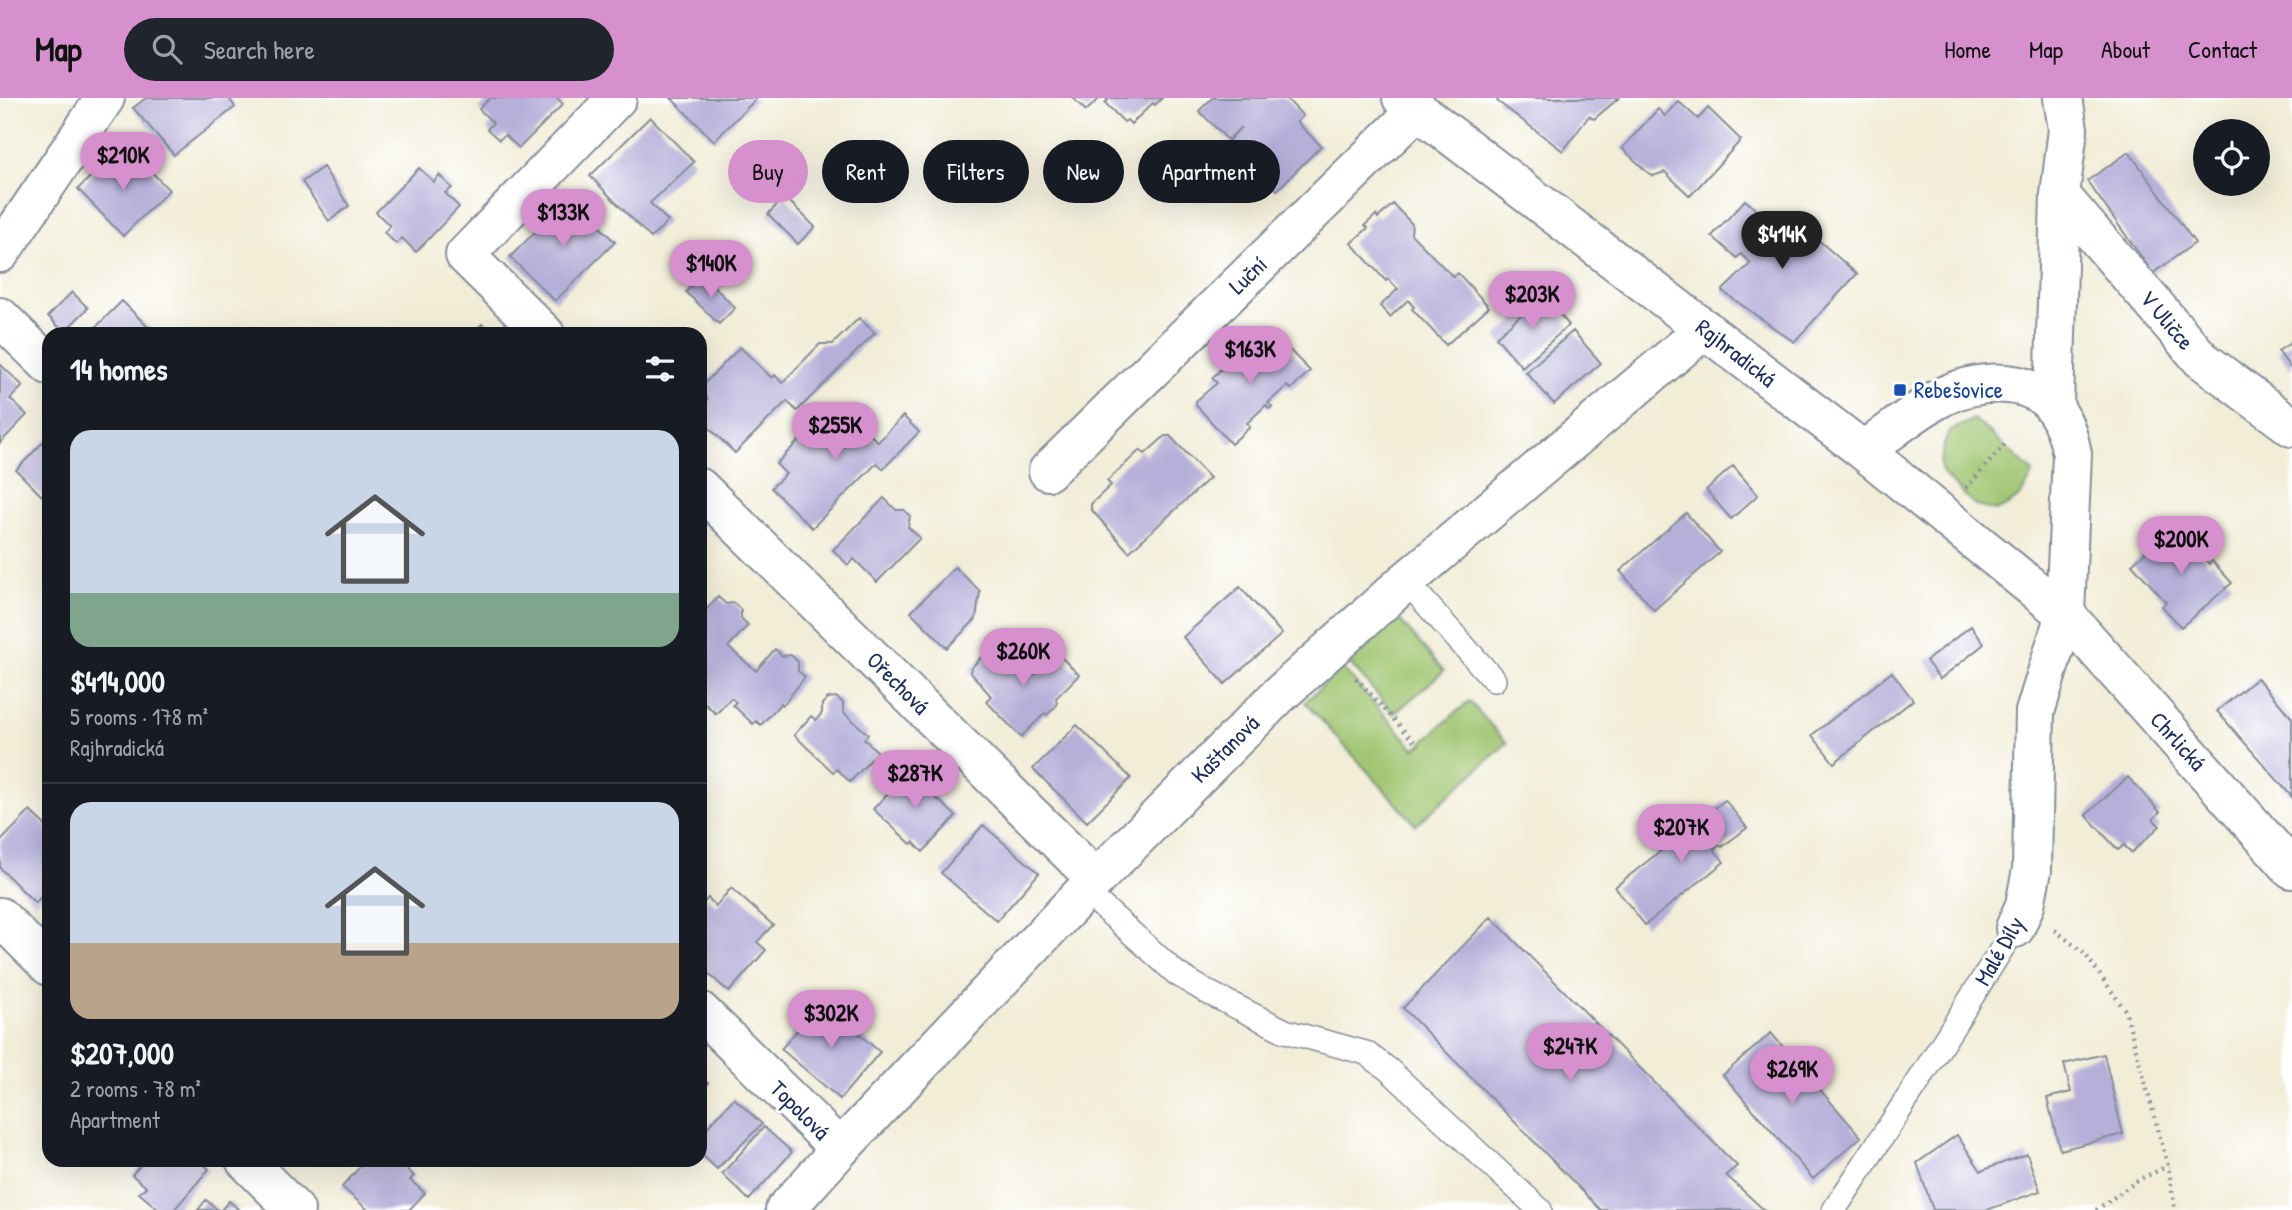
<!DOCTYPE html>
<html lang="en">
<head>
<meta charset="utf-8">
<style>
  :root { --surface:#171b24; --page:#20242c; --text:#f1f3f6; --muted:#9ea1a6; --line:#363941; --accent:#d690ce }
  body { margin:0; font-family:"Patrick Hand",sans-serif; background:var(--page); color:var(--text); height:100vh; display:flex; flex-direction:column; font-size:26px; white-space:nowrap }
  * { box-sizing:border-box; margin:0 }
  p { font-size:23px; color:var(--muted) }
  .icon { flex:none; width:38px; height:38px; fill:none; stroke:currentColor; stroke-width:2; stroke-linecap:round; stroke-linejoin:round }
  .map { position:relative; flex:1; overflow:hidden }
  .drawer { position:absolute; left:42px; top:229px; width:665px; height:840px; display:flex; flex-direction:column; background:var(--surface); border-radius:21px; box-shadow:0 7px 28px #0002 }
  .drawer>* { flex:none }
  .top-card { position:absolute; left:728px; top:42px; width:665px; height:63px; display:flex; gap:14px }
  .fabs { position:absolute; left:2193px; top:21px; display:grid; gap:14px }
  .fabs a { display:grid; place-items:center; width:77px; height:77px; border-radius:50%; background:var(--surface); box-shadow:0 7px 28px #0002; font-size:35px }
  .price { position:absolute; translate:-50% -60px; padding:0 16px; border-radius:24px; background:var(--accent); color:#111; font-size:23px; line-height:46px; filter:drop-shadow(0 2px 4px #0008) }
  .price::after { content:''; position:absolute; left:50%; top:42px; width:21px; height:16px; margin-left:-10px; background:inherit; clip-path:polygon(0 0,100% 0,50% 100%) }
  .price.active { background:#222; color:#fff }
  ul { padding:0; list-style:none }
  li { display:grid; align-content:center; gap:14px; height:371px; padding:0 28px }
  li+li { border-top:2px solid var(--line) }
  li span { display:grid; place-items:center; height:217px; border-radius:21px; color:#555 }
  li>.icon { margin-inline-start:auto }
  span .icon { width:126px; height:126px; fill:#fffc; stroke-width:1 }
  li b { font-size:30px }
  h2 { display:flex; justify-content:space-between; align-items:center; height:84px; padding:0 28px; font-size:30px }
  .tag { padding:0 24px; border-radius:32px; background:var(--surface); box-shadow:0 7px 28px #0002; font-size:24px; line-height:63px }
  .tag.active { background:var(--accent); color:#111 }
  header { display:flex; align-items:center; gap:42px; box-sizing:border-box; height:98px; padding:0 35px; background:var(--accent); color:#111 }
  header strong { font-size:33px }
  nav { display:flex; gap:38px; margin-inline-start:auto; font-size:24px }
  .search { width:490px; height:63px; background:var(--page); display:flex; align-items:center; gap:18px; box-sizing:border-box; padding:0 24px; border-radius:38px; color:var(--muted); font-size:26px }
  .map>svg:first-child { display:block }
  .green { fill:#9fc570; stroke:#5d7a67; stroke-width:2 }
  .building { fill:#b5afd9 }
  .lines { fill:none; stroke-linecap:round; stroke-linejoin:round }
  .lane-casing { stroke:#868e9a; stroke-width:26 }
  .street-casing { stroke:#868e9a; stroke-width:42 }
  .secondary-casing { stroke:#868e9a; stroke-width:42 }
  .path { stroke:#868e9a; stroke-width:4.5; stroke-dasharray:2 5; stroke-linecap:butt }
  .lane { stroke:#fff; stroke-width:23 }
  .street { stroke:#fff; stroke-width:38 }
  .secondary { stroke:#fff; stroke-width:38 }
  .transit-dot { fill:#1a4fb4; stroke:#fff; stroke-width:2.5 }
  .labels { text-anchor:middle; stroke-width:6; stroke-linejoin:round; paint-order:stroke }
  .street-label { font-size:23px; fill:#1b2f5e; stroke:#fff }
  .transit-label { font-size:23px; fill:#164399; stroke:#fff; text-anchor:start }
</style>
</head>
<body>
<header>
<strong>Map</strong>
<div class="search"><svg class="icon" aria-label="search" viewBox="0 0 24 24"><circle cx="10" cy="10" r="6"/><path d="M15 15l6 6"/></svg>Search here</div>
<nav><a>Home</a><a>Map</a><a>About</a><a>Contact</a></nav>
</header>
<div class="map">
<svg width="2292" height="1112" viewBox="0 0 2292 1112">
  <rect width="100%" height="100%" fill="#fff"/>
  <filter id="ink" filterUnits="userSpaceOnUse"><feTurbulence type="fractalNoise" baseFrequency=".0143" numOctaves="2"/><feDisplacementMap in="SourceGraphic" scale="14" xChannelSelector="R" yChannelSelector="G"/><feConvolveMatrix kernelMatrix="1 2 1 2 8 2 1 2 1" color-interpolation-filters="sRGB"/></filter>
  <filter id="wash" filterUnits="userSpaceOnUse"><feTurbulence type="fractalNoise" baseFrequency=".00686" numOctaves="4" result="noise"/><feDisplacementMap in="SourceGraphic" scale="28" xChannelSelector="R" yChannelSelector="G"/><feGaussianBlur stdDeviation="1.57" result="paint"/><feColorMatrix in="noise" values="0 0 0 0 0 0 0 0 0 0 0 0 0 0 0 0 0 1.4 0 .05"/><feComposite in="paint" operator="in"/></filter>
  <g filter="url(#wash)">
    <rect width="100%" height="100%" fill="#f1edd7"/>
    <path class="green" d="M1974 321 2033 374C2025 396 2016 405 1995 413L1975 407 1943 376 1940 366 1945 343 1950 333Z
      M1398 520 1444 573 1394 616 1348 563Z
      M1342 570 1415 651 1469 603 1507 645 1416 727 1305 604Z"/>
    <g id="blocks">
      <path class="building" d="M146 0H229L235 9 174 57 133 10Z
        M490 0H557L563 6 519 50 505 37 499 42 487 31 493 25 479 11Z
        M671 0H757L714 43Z
        M1073 0H1100L1086 13Z
        M1106 0H1162L1155 7 1153 5 1131 26 1127 22 1124 24 1105 5 1108 2Z
        M1212 0H1286L1303 18 1297 24 1321 48 1277 92 1228 43 1241 29 1228 42 1199 13Z
        M1499 0H1619L1594 21 1589 18 1563 53 1497 3Z
        M1678 3 1698 21 1708 10 1741 42 1690 98 1665 74 1653 78 1647 74 1622 50 1658 11 1665 18Z
        M650 19 694 64 650 105 668 123 651 140 590 78Z
        M118 52 136 70 142 64 169 92 123 138 78 91Z
        M2129 54 2195 145 2153 175 2087 83Z
        M323 69 349 108 329 123 302 84Z
        M419 70 434 84 439 77 452 90 445 95 459 109 416 154 402 140 396 146 384 134 390 128 376 114Z
        M570 99 615 144 555 203 510 159Z
        M785 99 815 129 798 146 768 116Z
        M1745 102 1780 132 1791 118 1857 176 1794 244 1722 193 1751 165 1741 156 1737 160 1712 138Z
        M1393 106 1412 126 1411 136 1453 179 1458 175 1489 209 1446 247 1412 211 1414 209 1408 202 1390 219 1380 208 1398 191 1388 181 1386 183 1351 145 1368 130 1365 127 1376 117 1378 120Z
        M703 177 735 210 719 226 686 194Z
        M72 194 88 210 64 234 48 218Z
        M1543 197 1569 227 1522 269 1496 239Z
        M122 203 155 236H89Z
        M859 220 875 235 797 313 787 303 735 355 700 321V310L708 301 700 290 740 249 772 280 775 277 782 285 820 246H833Z
        M482 226 493 236H472Z
        M1573 233 1601 265 1554 306 1526 274Z
        M1269 235 1274 236 1310 273 1291 291 1287 288 1268 305 1272 309 1269 311 1266 307 1247 325 1250 329 1231 346 1196 307V303L1217 285 1212 280 1228 264 1245 249 1250 255Z
        M2292 244V272L2278 253Z
        M0 266 23 288 10 301 27 317 0 345Z
        M844 311 878 344 903 318 919 334 883 371 877 365 812 430 771 390 786 376 776 366 828 313Z
        M49 338V405L16 372Z
        M1165 338H1170L1210 380 1129 454 1091 411V406L1111 387 1107 383 1140 352 1145 356Z
        M1733 368 1758 397 1731 421 1706 392Z
        M884 400 896 412H904L910 418 908 429 920 440 877 484 854 461 848 467 833 452Z
        M1686 415 1720 454 1654 512 1620 473Z
        M2175 428 2209 466 2212 463 2232 485 2181 529 2162 508 2166 504 2132 466Z
        M955 469 980 493 976 521 947 550 911 514Z
        M1240 489 1282 536 1225 586 1183 539Z
        M718 499 726 506 734 505 741 512V520L748 527 728 549 756 573 775 551 782 558 791 557 798 564V573L805 579 783 607 781 605 761 627 756 623 753 626 733 607 736 604 731 600 716 616 700 601V577L703 574 700 572V515L704 514Z
        M1971 528 1984 546 1940 581 1926 563Z
        M993 547 1018 576H1035L1044 566 1040 562 1052 550 1079 577 1056 600 1057 607 1047 617 1045 615 1021 639 986 603 991 598 970 574 971 570Z
        M1892 574 1913 602 1834 665 1812 637Z
        M2257 580 2292 620V699L2217 613Z
        M836 599 843 605V614L868 636 864 641 878 654 850 684 837 671 833 674 794 637 811 618 816 622 822 615V606L828 600Z
        M1077 627 1131 680 1087 724 1033 671Z
        M912 669 932 688 933 697 956 718 923 754 913 744 911 746 873 711 889 694 886 692 896 681 899 684Z
        M2128 679 2160 714 2153 721 2160 728 2131 755 2124 747 2118 752 2086 717Z
        M1725 702 1747 730 1722 749 1720 747 1714 751 1724 764 1645 827 1615 789Z
        M30 713 49 731V791L35 805 0 770V744Z
        M983 727 1039 775 997 823 941 775Z
        M731 790 773 827 757 844 766 852 729 894 700 868V809L708 800 716 808Z
        M1491 819 1737 1068 1726 1077 1764 1112H1601L1403 910Z
        M822 904 880 954 840 1001 781 951Z
        M1771 935 1861 1039 1813 1081 1723 977Z
        M2104 956 2123 1036 2060 1052 2047 1000 2071 994 2064 966Z
        M700 979 708 985 700 994Z
        M734 1000 762 1026 717 1071 700 1055V1037Z
        M764 1029 792 1054 749 1102 722 1076Z
        M1957 1037 1981 1073 2027 1056 2040 1093 1987 1112H1933L1917 1065Z
        M145 1062H198L209 1071 174 1112H159L139 1095 146 1089 132 1077Z
        M366 1062H397L414 1078 410 1082 425 1095 409 1112H368L342 1089Z
        M206 1102 218 1112H198Z
        M229 1103 239 1112H221Z"/>
    </g>
  </g>
  <g filter="url(#ink)">
    <use href="#blocks" fill-opacity="0" stroke="#868e9a" stroke-width="2"/>
    <g class="lines">
      <g class="lane-casing">
        <path id="lane" d="M1406 483 1494 582
          M1085 793 1177 876 1207 894 1285 933 1366 955 1389 972 1540 1112
          M1834 1112 1915 989 2015 830"/>
      </g>
      <g class="street-casing">
        <path id="street" d="M2060 97 2201 261 2292 329
          M0 155 105 0
          M0 219 49 267
          M545 236 465 157 617 0
          M2054 308 2060 97 2068 31 2063 0
          M1864 353C1889 335 1913 314 1940 300 1972 282 2031 276 2055 311 2065 325 2069 340 2072 356L2065 516 2035 614 2032 772 2025 807 2015 830
          M1048 373 1418 11
          M700 390 1096 781
          M0 819 49 868
          M700 913 840 1051
          M245 1062 295 1112
          M785 1112 840 1051 1096 781 1279 597 1406 483 1705 231"/>
      </g>
      <g class="secondary-casing">
        <path id="secondary" d="M1402 0 1864 353 2065 516 2292 771"/>
      </g>
      <path class="path" d="M1966 390 2008 343
        M1356 580 1418 648
        M2055 832 2085 856 2125 912 2168 1068 2175 1112
        M2096 1112 2140 1081 2168 1068"/>
      <use href="#lane" class="lane"/>
      <use href="#street" class="street"/>
      <use href="#secondary" class="secondary"/>
    </g>
  </g>
  <rect class="transit-dot" x="1893" y="285" width="14" height="14" rx="3.5"/>
  <g class="labels">
    <g class="street-label">
      <text transform="translate(1248 177) rotate(-44)" y="8">Luční</text>
      <text transform="translate(2167 222) rotate(50)" y="8">V Uličce</text>
      <text transform="translate(1736 255) rotate(38)" y="8">Rajhradická</text>
      <text transform="translate(898 585) rotate(45)" y="8">Ořechová</text>
      <text transform="translate(2178 643) rotate(48)" y="8">Chrlická</text>
      <text transform="translate(1225 651) rotate(-45)" y="8">Kaštanová</text>
      <text transform="translate(1999 853) rotate(-60)" y="8">Malé Díly</text>
      <text transform="translate(800 1012) rotate(45)" y="8">Topolová</text>
    </g>
    <g class="transit-label">
      <text x="1914" y="300">Rebešovice</text>
    </g>
  </g>
</svg>
<div class="fabs">
<a><svg class="icon" aria-label="locate" viewBox="0 0 24 24"><circle cx="12" cy="12" r="6"/><path d="M12 2v4M12 18v4M2 12h4M18 12h4"/></svg></a>
</div>
<b class="price" style="left:123px;top:94px">$210K</b>
<b class="price" style="left:563px;top:151px">$133K</b>
<b class="price active" style="left:1782px;top:173px">$414K</b>
<b class="price" style="left:711px;top:202px">$140K</b>
<b class="price" style="left:1532px;top:233px">$203K</b>
<b class="price" style="left:1250px;top:288px">$163K</b>
<b class="price" style="left:835px;top:364px">$255K</b>
<b class="price" style="left:2181px;top:478px">$200K</b>
<b class="price" style="left:1023px;top:590px">$260K</b>
<b class="price" style="left:915px;top:712px">$287K</b>
<b class="price" style="left:1681px;top:766px">$207K</b>
<b class="price" style="left:831px;top:952px">$302K</b>
<b class="price" style="left:1570px;top:985px">$247K</b>
<b class="price" style="left:1792px;top:1008px">$269K</b>
<div class="top-card">
<a class="tag active">Buy</a>
<a class="tag">Rent</a>
<a class="tag">Filters</a>
<a class="tag">New</a>
<a class="tag">Apartment</a>
</div>
<section class="drawer">
<h2>14 homes<svg class="icon" aria-label="filters" viewBox="0 0 24 24"><path d="M4 7h16M4 17h16"/><circle cx="9" cy="7" r="2"/><circle cx="15" cy="17" r="2"/></svg></h2>
<ul>
<li><span style="background:linear-gradient(#c9d6e8 75%,#7fa58c 0)"><svg class="icon" aria-label="home" viewBox="0 0 24 24"><path d="M3 11l9-7 9 7M6 9v11h12V9"/></svg></span><div><b>$414,000</b><p>5 rooms · 178 m²</p><p>Rajhradická</p></div></li>
<li><span style="background:linear-gradient(#c9d6e8 65%,#b9a48a 0)"><svg class="icon" aria-label="home" viewBox="0 0 24 24"><path d="M3 11l9-7 9 7M6 9v11h12V9"/></svg></span><div><b>$207,000</b><p>2 rooms · 78 m²</p><p>Apartment</p></div></li>
</ul>
</section>
</div>
</body>
</html>
